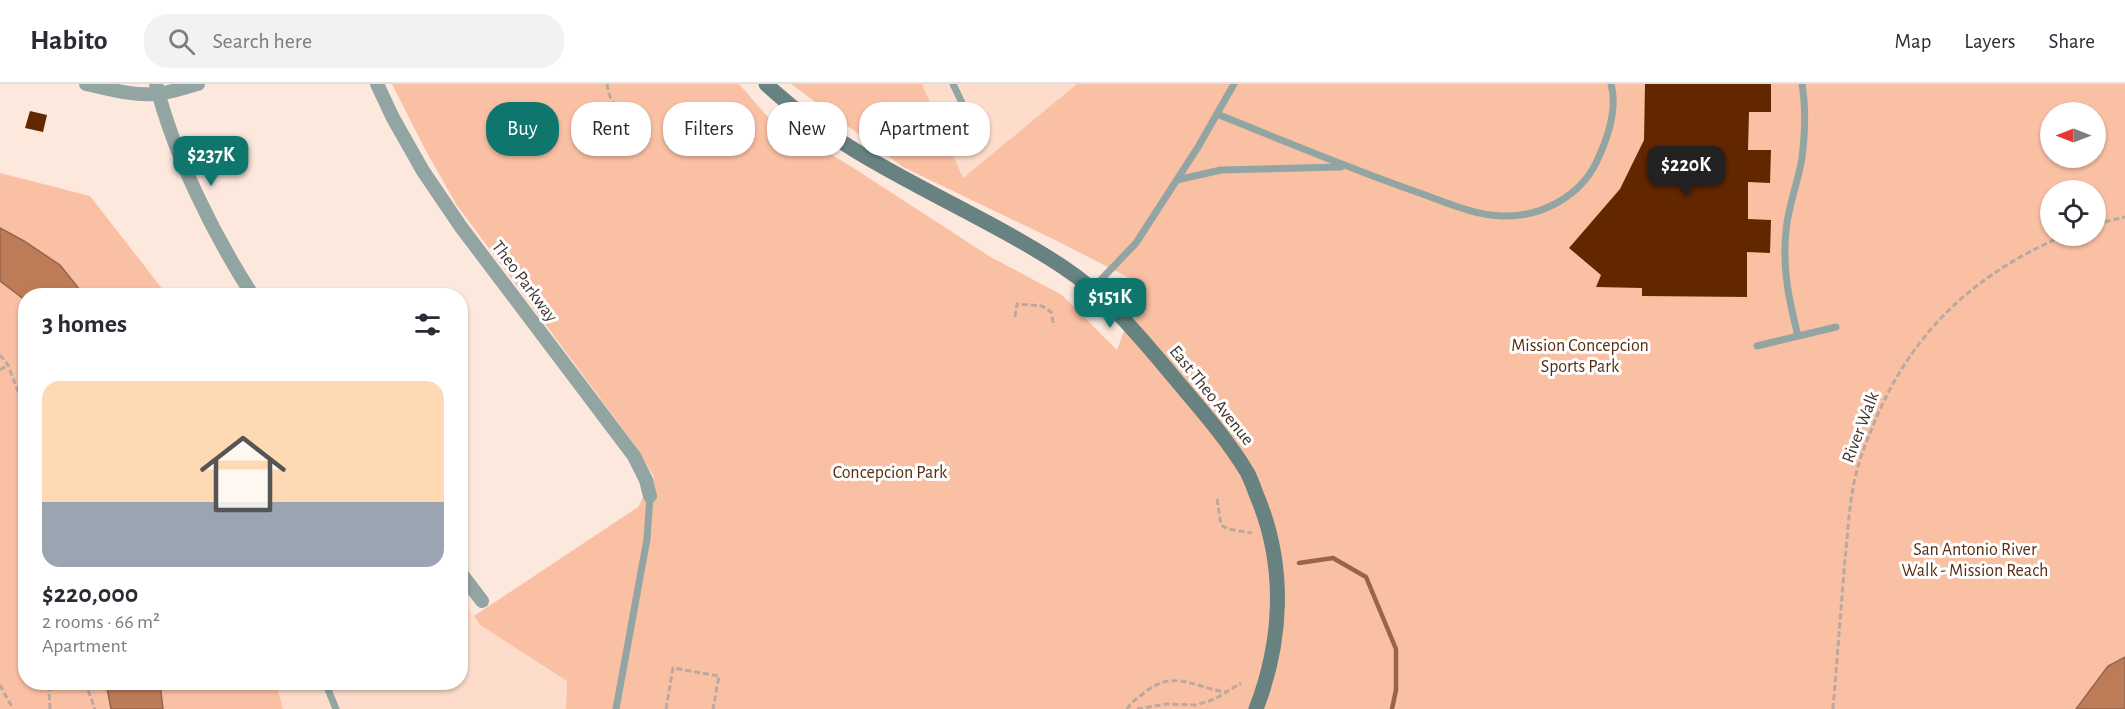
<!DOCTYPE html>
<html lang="en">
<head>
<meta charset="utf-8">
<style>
  :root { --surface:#fff; --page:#f2f2f3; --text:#2b2b33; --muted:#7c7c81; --line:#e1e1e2; --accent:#0f766e }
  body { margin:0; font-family:"Alegreya Sans",sans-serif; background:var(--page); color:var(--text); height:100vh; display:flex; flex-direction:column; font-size:22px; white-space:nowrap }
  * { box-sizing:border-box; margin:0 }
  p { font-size:20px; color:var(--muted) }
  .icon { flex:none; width:33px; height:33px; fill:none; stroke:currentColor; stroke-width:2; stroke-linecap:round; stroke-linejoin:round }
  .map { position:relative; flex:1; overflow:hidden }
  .sheet { position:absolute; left:18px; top:204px; width:450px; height:402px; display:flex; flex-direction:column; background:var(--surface); border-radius:24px; box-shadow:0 2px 4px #0004 }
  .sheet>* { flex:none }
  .hud { position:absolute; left:486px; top:18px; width:570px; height:54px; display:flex; gap:12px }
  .needle { width:39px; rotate:270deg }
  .fabs { position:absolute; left:2040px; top:18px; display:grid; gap:12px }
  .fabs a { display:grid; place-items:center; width:66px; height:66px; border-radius:50%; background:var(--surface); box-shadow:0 2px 4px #0004; font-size:30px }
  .price { position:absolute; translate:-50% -51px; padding:0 14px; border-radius:12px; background:var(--accent); color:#fff; font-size:20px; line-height:39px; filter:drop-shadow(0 2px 3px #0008) }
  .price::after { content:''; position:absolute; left:50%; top:36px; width:18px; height:14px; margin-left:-9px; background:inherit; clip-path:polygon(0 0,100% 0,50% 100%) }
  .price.active { background:#222; color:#fff }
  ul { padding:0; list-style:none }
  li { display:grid; align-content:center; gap:12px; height:318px; padding:0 24px }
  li+li { border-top:2px solid var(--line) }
  li span { display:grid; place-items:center; height:186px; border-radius:18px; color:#555 }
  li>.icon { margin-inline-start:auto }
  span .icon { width:108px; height:108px; fill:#fffc; stroke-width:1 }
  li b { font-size:26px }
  h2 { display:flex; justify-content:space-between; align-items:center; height:72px; padding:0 24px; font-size:26px }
  .chip { padding:0 21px; border-radius:24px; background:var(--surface); box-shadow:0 2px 4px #0004; font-size:21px; line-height:54px }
  .chip.active { background:var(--accent); color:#fff }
  header { display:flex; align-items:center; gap:36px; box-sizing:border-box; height:84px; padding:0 30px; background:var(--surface); border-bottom:2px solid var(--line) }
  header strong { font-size:28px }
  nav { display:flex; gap:33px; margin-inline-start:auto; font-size:21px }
  .search { width:420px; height:54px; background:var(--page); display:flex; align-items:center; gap:15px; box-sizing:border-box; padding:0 21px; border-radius:24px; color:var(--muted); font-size:22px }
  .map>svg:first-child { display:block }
  .built { fill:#fedccb }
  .green { fill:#fac0a4; fill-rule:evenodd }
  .water { fill:#be7b58; stroke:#98654b; stroke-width:1.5 }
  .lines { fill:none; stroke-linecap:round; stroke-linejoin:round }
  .stream { stroke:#98654b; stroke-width:4.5 }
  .building { fill:#632700 }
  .path { stroke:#bba89f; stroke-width:3; stroke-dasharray:6 3; stroke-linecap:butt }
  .lane { stroke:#93a5a3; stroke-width:7 }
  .street { stroke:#93a5a3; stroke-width:14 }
  .secondary { stroke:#678280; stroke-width:15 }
  .labels { text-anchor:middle; stroke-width:6; stroke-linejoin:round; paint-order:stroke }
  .street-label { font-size:18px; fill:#41332c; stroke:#fff }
  .park-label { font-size:18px; fill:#5a2d13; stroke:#fff }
</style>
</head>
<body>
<header>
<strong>Habito</strong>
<div class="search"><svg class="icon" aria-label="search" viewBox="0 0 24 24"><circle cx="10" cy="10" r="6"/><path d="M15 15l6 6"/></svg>Search here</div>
<nav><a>Map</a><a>Layers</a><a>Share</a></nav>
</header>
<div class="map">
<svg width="2125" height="625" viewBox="0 0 2125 625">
  <rect width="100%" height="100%" fill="#fde8dd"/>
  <path class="built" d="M922 0H1077L963 94Z
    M461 515 480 541 567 597 566 625H283L276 599 460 598Z"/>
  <path class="green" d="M392 0H739L767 32 852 83 989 172 1062 211 1117 266 1141 200 1055 156 903 83 791 0H922L963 94 1077 0H2125V625H566L567 597 480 541 474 532 638 423 654 393 634 360 456 120 426 67ZM2050 28H2096V74H2050ZM2050 106H2096V152H2050Z
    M0 89 90 112 167 211 26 212V598L276 599 283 625H0Z"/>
  <path class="water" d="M0 144 24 157 60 181 84 211 26 212 25 216 0 197Z
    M2125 573V625H2076L2108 582Z
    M106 599H160L163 625H111Z"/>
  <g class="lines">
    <path class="stream" d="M1299 479 1333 474 1366 493 1396 565V606L1392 625"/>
  </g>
  <path class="building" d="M1645 0H1771V28H1749L1748 66H1771L1770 99 1748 98V135L1771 136 1770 169 1747 168V213L1642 212V204L1596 203 1601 191 1569 164 1620 105 1644 56Z
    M30 27 47 31 43 48 25 44Z"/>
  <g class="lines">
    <path class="path" d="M607 0C610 26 625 31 648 35
      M2096 140 2125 133
      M1015 233 1017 220 1042 222 1051 228 1054 242
      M0 271 8 281 26 328
      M0 286 8 281
      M1217 415 1221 441 1228 445 1252 449
      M85 598 95 625
      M0 601 13 625
      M50 625 49 608 52 598
      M666 625 673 584 719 592 713 625
      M1127 625C1131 618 1138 614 1144 609 1174 584 1195 604 1226 608
      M1137 625 1166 620 1196 621 1215 615 1241 599
      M1833 625C1837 575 1841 525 1845 475 1848 449 1849 420 1855 394 1860 372 1869 351 1878 330 1916 244 1977 189 2063 152"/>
    <path class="lane" d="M953 0 982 61
      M1217 30C1281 56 1346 83 1411 106 1441 116 1471 131 1503 132 1541 133 1579 113 1596 79 1607 56 1618 25 1611 0
      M1177 96 1221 86 1341 83
      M1093 204 1136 159 1198 63 1234 0
      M1798 252C1789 216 1782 185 1786 147 1788 122 1798 99 1802 74 1805 50 1806 24 1802 0
      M1757 262 1836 243
      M325 598 336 625
      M616 625 647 455 650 412"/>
    <path class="street" d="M86 0C108 5 133 12 156 10 170 9 185 3 198 0
      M156 0C174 71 213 150 253 212
      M377 0 393 34 423 87 461 143 634 372 646 396 650 412
      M460 488 482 517"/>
    <path class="secondary" d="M766 0C852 81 966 119 1063 183 1107 212 1139 252 1172 291 1198 322 1226 353 1247 388 1252 397 1255 408 1259 417 1286 485 1282 558 1256 625"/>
  </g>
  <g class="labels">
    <g class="street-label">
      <text transform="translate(525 197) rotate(53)" y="6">Theo Parkway</text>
      <text transform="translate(1212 311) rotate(51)" y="6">East Theo Avenue</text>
      <text transform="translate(1860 343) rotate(-69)" y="6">River Walk</text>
    </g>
    <g class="park-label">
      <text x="1580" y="267">Mission Concepcion<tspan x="1580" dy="21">Sports Park</tspan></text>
      <text x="890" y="394">Concepcion Park</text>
      <text x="1975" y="471">San Antonio River<tspan x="1975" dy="21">Walk - Mission Reach</tspan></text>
    </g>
  </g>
</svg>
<div class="fabs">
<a><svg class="needle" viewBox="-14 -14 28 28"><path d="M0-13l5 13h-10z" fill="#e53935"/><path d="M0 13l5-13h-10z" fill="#7c7c81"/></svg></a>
<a><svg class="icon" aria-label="locate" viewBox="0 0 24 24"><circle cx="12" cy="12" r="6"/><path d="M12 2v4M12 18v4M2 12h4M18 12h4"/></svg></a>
</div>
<b class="price" style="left:211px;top:103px">$237K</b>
<b class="price active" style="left:1686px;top:113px">$220K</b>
<b class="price" style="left:1110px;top:245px">$151K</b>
<div class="hud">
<a class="chip active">Buy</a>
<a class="chip">Rent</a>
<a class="chip">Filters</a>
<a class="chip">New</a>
<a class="chip">Apartment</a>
</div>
<section class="sheet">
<h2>3 homes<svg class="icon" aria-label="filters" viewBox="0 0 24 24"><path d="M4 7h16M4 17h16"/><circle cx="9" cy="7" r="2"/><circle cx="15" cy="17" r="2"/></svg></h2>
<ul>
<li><span style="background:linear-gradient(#ffd9b3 65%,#9aa5b1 0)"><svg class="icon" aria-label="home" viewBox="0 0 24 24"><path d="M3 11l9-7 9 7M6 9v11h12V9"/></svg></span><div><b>$220,000</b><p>2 rooms · 66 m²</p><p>Apartment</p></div></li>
</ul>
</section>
</div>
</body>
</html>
